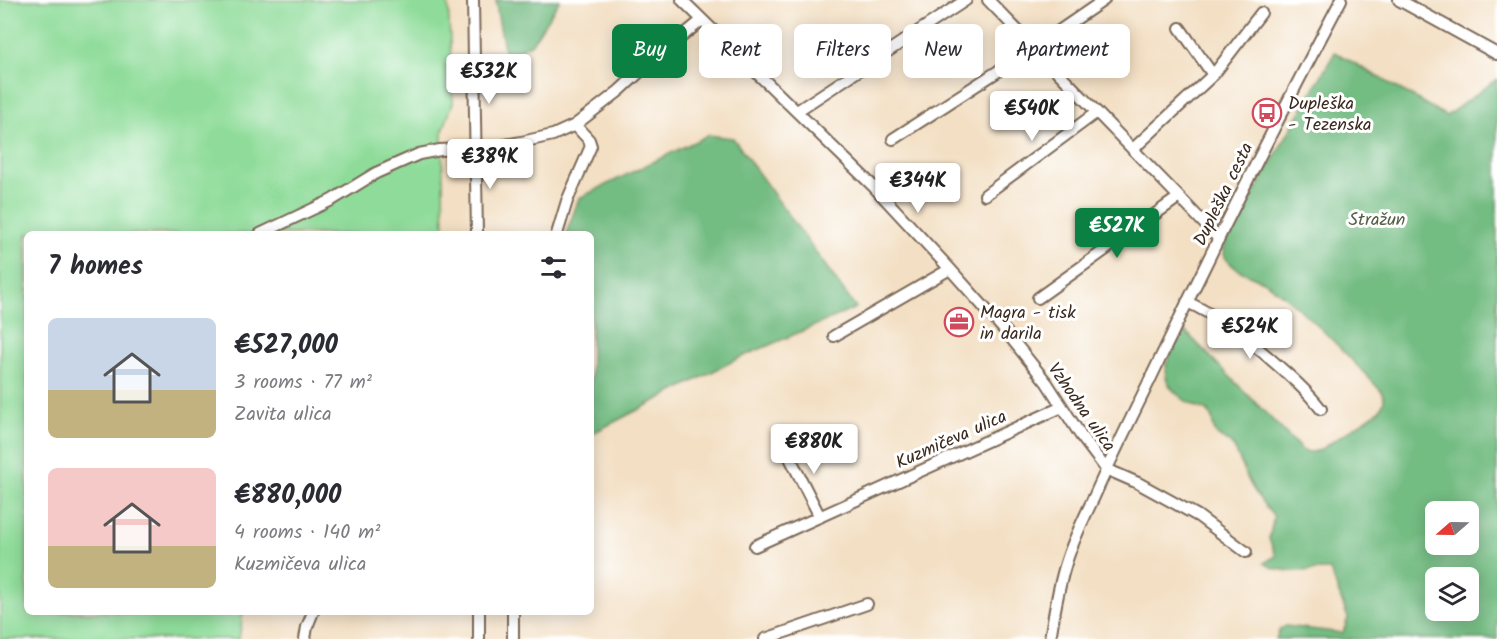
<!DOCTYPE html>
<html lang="en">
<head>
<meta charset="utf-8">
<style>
  :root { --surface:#fff; --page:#f7f7f7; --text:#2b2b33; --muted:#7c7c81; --accent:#0b8043 }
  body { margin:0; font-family:Kalam,sans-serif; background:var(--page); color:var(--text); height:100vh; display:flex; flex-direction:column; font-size:22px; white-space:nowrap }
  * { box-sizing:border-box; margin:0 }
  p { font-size:20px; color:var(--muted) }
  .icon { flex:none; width:33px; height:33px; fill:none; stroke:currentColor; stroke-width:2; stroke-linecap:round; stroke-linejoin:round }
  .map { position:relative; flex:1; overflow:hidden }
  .side { position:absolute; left:24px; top:231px; width:570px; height:384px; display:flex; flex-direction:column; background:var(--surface); border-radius:9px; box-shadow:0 3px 15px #0003 }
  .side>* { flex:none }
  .hud { position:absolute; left:612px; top:24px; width:570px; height:54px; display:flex; gap:12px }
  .needle { width:39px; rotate:250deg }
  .buttons { position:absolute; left:1425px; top:501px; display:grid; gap:12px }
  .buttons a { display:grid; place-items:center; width:54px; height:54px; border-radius:9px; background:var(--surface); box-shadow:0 3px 15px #0003; font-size:30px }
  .price { position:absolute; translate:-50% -51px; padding:0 14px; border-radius:6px; background:#fff; color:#222; font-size:20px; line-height:39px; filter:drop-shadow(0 2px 3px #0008) }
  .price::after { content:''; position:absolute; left:50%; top:36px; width:18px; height:14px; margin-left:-9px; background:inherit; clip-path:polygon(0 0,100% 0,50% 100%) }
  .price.current { background:var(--accent); color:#fff }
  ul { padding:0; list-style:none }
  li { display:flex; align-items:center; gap:18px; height:150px; padding:0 24px }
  li span { display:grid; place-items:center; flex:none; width:168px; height:120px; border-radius:9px; color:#555 }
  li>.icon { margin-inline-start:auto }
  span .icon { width:72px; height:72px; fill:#fffc; stroke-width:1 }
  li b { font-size:26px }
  h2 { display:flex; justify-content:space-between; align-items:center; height:72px; padding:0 24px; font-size:26px }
  .pill { padding:0 21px; border-radius:9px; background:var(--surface); box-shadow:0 3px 15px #0003; font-size:21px; line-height:54px }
  .pill.current { background:var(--accent); color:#fff }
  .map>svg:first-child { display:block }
  .green { fill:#8fdc9a; stroke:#65835c; stroke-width:1.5 }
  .forest { fill:#73bc82; stroke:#577350; stroke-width:1.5; fill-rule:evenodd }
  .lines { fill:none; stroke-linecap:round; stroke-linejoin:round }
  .minor-casing { stroke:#7b6958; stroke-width:14 }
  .minor { stroke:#fff; stroke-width:10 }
  .labels { text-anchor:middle; stroke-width:6; stroke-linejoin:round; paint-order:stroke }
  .poi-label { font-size:18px; fill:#3b2a1e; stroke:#fff; text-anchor:start }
  .street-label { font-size:18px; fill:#3b2a1e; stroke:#fff }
  .park-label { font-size:18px; fill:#545f43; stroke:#fff }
</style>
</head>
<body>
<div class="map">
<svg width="1497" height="639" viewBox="0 0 1497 639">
  <rect width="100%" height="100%" fill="#fff"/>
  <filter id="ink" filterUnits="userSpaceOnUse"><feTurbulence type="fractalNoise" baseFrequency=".0167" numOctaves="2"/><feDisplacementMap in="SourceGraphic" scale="12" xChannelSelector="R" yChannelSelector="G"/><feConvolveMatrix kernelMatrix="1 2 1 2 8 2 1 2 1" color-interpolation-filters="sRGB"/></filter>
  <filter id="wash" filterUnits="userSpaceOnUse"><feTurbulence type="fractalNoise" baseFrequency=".008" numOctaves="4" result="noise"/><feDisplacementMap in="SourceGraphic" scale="24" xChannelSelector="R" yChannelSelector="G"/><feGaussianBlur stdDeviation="1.35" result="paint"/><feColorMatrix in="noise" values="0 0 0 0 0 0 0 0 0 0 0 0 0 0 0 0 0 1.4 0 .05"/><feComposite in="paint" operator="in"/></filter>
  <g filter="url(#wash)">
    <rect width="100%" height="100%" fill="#f3dfc3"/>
    <path class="green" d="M0 0H448L453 103 442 133 444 234H27V612H243L239 639H0Z"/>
    <path class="forest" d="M496 0H560L532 43 506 58 497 12Z
      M1335 52 1446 116 1497 79V639H1276L1280 629 1286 626 1343 633 1348 618 1330 570C1308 569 1283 576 1264 563L1276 556 1269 539 1274 517C1266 507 1258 498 1252 487 1244 474 1241 458 1232 445 1228 439 1219 440 1215 432 1211 424 1215 417 1207 411 1204 408 1199 408 1195 406 1184 401 1169 390 1166 377 1162 362 1177 344 1185 331L1303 451C1310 453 1314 452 1320 450L1379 411C1383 404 1386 400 1382 392 1346 354 1311 315 1268 284 1256 276 1239 274 1229 262 1222 255 1223 249 1226 241ZM1436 512H1468V544H1436ZM1436 578H1468V610H1436Z
      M708 135 733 138 856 308 737 359 591 434V234H566L579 198Z"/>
  </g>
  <g filter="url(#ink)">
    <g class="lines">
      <g class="minor-casing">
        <path id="minor" d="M473 0 477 234
          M682 0 874 187 950 269 1007 333 1047 383 1081 436 1106 469
          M988 0 1179 197 1219 239
          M1399 0 1497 54
          M1180 28 1213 75
          M797 111 966 0
          M893 139 1034 48 1104 0
          M1133 149 1214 74 1261 13
          M985 195 1097 112
          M260 234 332 200 376 173 419 154 440 150 495 147 526 141 553 135 575 125 619 91 645 67 702 20
          M557 234 567 201 591 146 589 140 575 125
          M1038 298 1179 197
          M1187 302C1220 317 1248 339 1275 363 1291 377 1307 391 1321 409
          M834 336 950 269
          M784 446 820 517
          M1106 469 1138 483 1198 516 1246 552
          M755 546 1062 407
          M305 639 307 627 313 612
          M479 639V612
          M513 639V612
          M765 639 867 604
          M1050 639C1054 614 1058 588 1066 563 1073 540 1084 518 1094 497 1114 452 1136 409 1157 365 1216 242 1277 120 1341 0"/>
      </g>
      <use href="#minor" class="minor"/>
    </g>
  </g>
  <defs>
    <g id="bus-ring" transform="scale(1.5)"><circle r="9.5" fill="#fff" stroke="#d1495b" stroke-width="1.5"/><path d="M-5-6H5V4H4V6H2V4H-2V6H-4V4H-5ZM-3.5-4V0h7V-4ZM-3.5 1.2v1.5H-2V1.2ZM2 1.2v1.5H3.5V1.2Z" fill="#d1495b"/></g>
    <g id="office-ring" transform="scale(1.5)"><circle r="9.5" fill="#fff" stroke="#d1495b" stroke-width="1.5"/><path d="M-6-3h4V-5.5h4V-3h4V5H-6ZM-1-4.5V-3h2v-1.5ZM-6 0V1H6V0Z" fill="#d1495b"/></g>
  </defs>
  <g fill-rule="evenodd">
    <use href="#bus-ring" x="1267" y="113"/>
    <use href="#office-ring" x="959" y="322"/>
  </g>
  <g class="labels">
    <g class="poi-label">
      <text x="1288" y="109">Dupleška<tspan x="1288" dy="21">- Tezenska</tspan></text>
      <text x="980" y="318">Magra - tisk<tspan x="980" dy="21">in darila</tspan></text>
    </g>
    <g class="street-label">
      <text transform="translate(1223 194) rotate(-64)" y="6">Dupleška cesta</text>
      <text transform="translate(1082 407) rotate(55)" y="6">Vzhodna ulica</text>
      <text transform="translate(951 439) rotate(-24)" y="6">Kuzmičeva ulica</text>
    </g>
    <g class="park-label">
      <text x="1377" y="225">Stražun</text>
    </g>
  </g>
</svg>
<div class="buttons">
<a><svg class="needle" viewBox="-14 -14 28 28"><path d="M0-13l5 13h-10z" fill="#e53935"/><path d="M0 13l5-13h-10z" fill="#7c7c81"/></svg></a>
<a><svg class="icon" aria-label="layers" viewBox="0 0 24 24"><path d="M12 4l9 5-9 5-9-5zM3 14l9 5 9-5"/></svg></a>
</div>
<b class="price" style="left:489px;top:105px">€532K</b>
<b class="price" style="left:1032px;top:142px">€540K</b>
<b class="price" style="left:490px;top:190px">€389K</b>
<b class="price" style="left:918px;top:214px">€344K</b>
<b class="price current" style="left:1117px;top:259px">€527K</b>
<b class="price" style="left:1250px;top:360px">€524K</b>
<b class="price" style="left:814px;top:475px">€880K</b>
<div class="hud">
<a class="pill current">Buy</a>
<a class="pill">Rent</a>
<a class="pill">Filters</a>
<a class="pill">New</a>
<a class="pill">Apartment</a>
</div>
<section class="side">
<h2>7 homes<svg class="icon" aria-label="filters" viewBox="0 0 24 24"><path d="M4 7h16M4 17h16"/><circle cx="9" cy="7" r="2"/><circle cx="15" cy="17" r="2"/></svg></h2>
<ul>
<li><span style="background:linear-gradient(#c9d6e8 60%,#c2b280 0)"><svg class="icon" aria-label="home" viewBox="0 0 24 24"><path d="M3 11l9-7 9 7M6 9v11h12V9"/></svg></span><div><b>€527,000</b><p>3 rooms · 77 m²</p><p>Zavita ulica</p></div></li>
<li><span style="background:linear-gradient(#f6c9c9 65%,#c2b280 0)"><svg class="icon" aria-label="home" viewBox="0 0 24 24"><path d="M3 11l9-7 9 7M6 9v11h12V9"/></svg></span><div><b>€880,000</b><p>4 rooms · 140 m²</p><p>Kuzmičeva ulica</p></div></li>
</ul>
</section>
</div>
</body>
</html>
